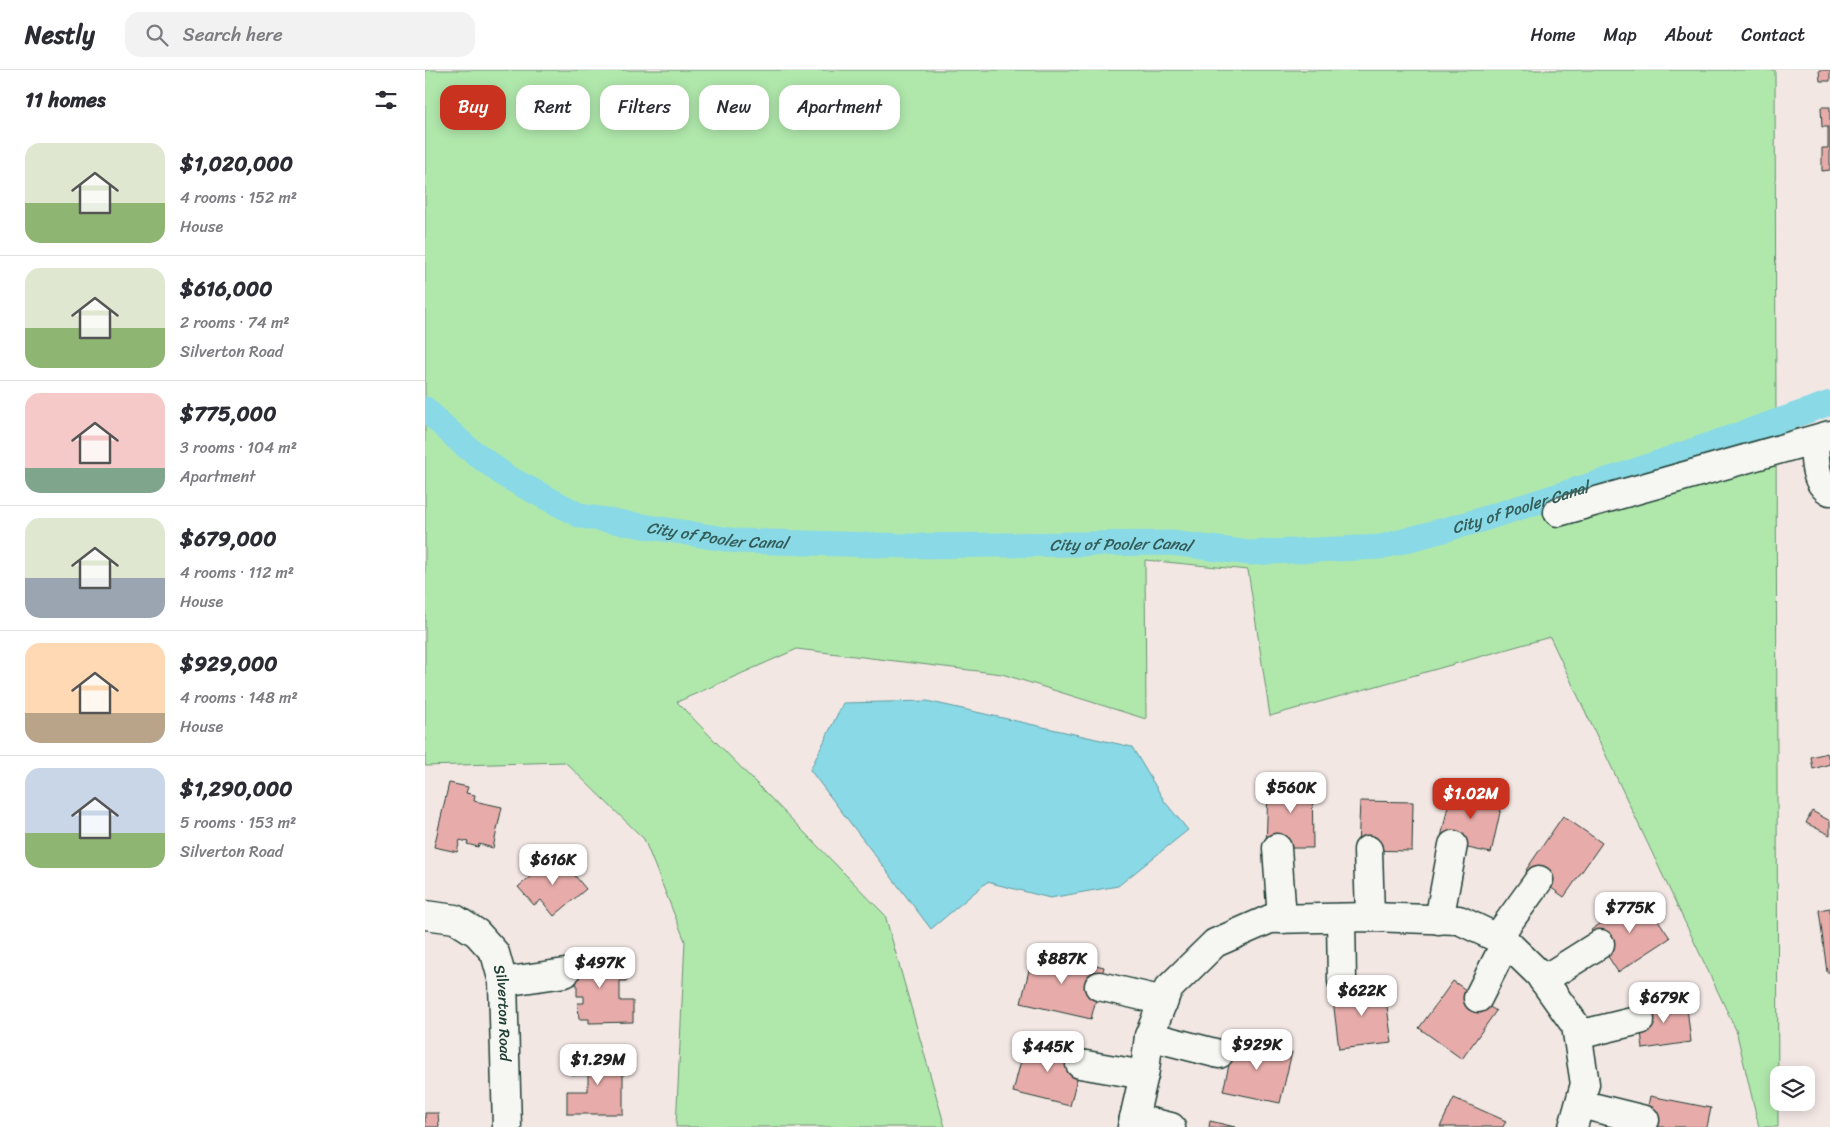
<!DOCTYPE html>
<html lang="en">
<head>
<meta charset="utf-8">
<style>
  :root { --surface:#fff; --page:#f2f2f3; --text:#2b2b33; --muted:#7c7c81; --line:#e1e1e2; --accent:#c8321e }
  body { margin:0; font-family:Sriracha,sans-serif; background:var(--page); color:var(--text); height:100vh; display:flex; flex-direction:column; font-size:19px; white-space:nowrap }
  * { box-sizing:border-box; margin:0 }
  p { font-size:16px; color:var(--muted) }
  .icon { flex:none; width:28px; height:28px; fill:none; stroke:currentColor; stroke-width:2; stroke-linecap:round; stroke-linejoin:round }
  .map { position:relative; flex:1; overflow:hidden }
  .details { display:flex; flex-direction:column; background:var(--surface); width:425px }
  .details>* { flex:none }
  .banner { position:absolute; left:15px; top:15px; width:475px; height:45px; display:flex; gap:10px }
  .fabs { position:absolute; left:1345px; top:996px; display:grid; gap:10px }
  .fabs a { display:grid; place-items:center; width:45px; height:45px; border-radius:10px; background:var(--surface); box-shadow:0 2px 12px #0003; font-size:25px }
  .price { position:absolute; translate:-50% -42px; padding:0 11px; border-radius:10px; background:#fff; color:#222; font-size:16px; line-height:32px; filter:drop-shadow(0 1px 2px #0008) }
  .price::after { content:''; position:absolute; left:50%; top:30px; width:15px; height:11px; margin-left:-8px; background:inherit; clip-path:polygon(0 0,100% 0,50% 100%) }
  .price.selected { background:var(--accent); color:#fff }
  ul { padding:0; list-style:none }
  li { display:flex; align-items:center; gap:15px; height:125px; padding:0 25px }
  li+li { border-top:1px solid var(--line) }
  li span { display:grid; place-items:center; flex:none; width:140px; height:100px; border-radius:15px; color:#555 }
  li>.icon { margin-inline-start:auto }
  span .icon { width:60px; height:60px; fill:#fffc; stroke-width:1 }
  li b { font-size:21px }
  h2 { display:flex; justify-content:space-between; align-items:center; height:60px; padding:0 25px; font-size:21px }
  .chip { padding:0 18px; border-radius:15px; background:var(--surface); box-shadow:0 2px 12px #0003; font-size:18px; line-height:45px }
  .chip.selected { background:var(--accent); color:#fff }
  header { display:flex; align-items:center; gap:30px; box-sizing:border-box; height:70px; padding:0 25px; background:var(--surface); border-bottom:1px solid var(--line) }
  header strong { font-size:24px }
  nav { display:flex; gap:28px; margin-inline-start:auto; font-size:18px }
  .search { width:350px; height:45px; background:var(--page); display:flex; align-items:center; gap:12px; box-sizing:border-box; padding:0 18px; border-radius:15px; color:var(--muted); font-size:19px }
  main { display:flex; flex:1; min-height:0 }
  .map>svg:first-child { display:block }
  .green { fill:#b0e8ac; stroke:#689270 }
  .water { fill:#89d9e6; stroke:#5f9b9f }
  .lines { fill:none; stroke-linecap:round; stroke-linejoin:round }
  .canal { stroke:#89d9e6; stroke-width:25 }
  .building { fill:#e7acaa; stroke:#1f3d34 }
  .minor-casing { stroke:#1f3d34; stroke-width:31 }
  .minor { stroke:#f6f6f2; stroke-width:28 }
  .labels { text-anchor:middle; stroke-width:4.5; stroke-linejoin:round; paint-order:stroke }
  .street-label { font-size:15px; fill:#1f3d34; stroke:#f6f6f2 }
  .water-label { font-size:16px; font-style:italic; fill:#345c58; stroke:#f6f6f2 }
</style>
</head>
<body>
<header>
<strong>Nestly</strong>
<div class="search"><svg class="icon" aria-label="search" viewBox="0 0 24 24"><circle cx="10" cy="10" r="6"/><path d="M15 15l6 6"/></svg>Search here</div>
<nav><a>Home</a><a>Map</a><a>About</a><a>Contact</a></nav>
</header>
<main>
<section class="details">
<h2>11 homes<svg class="icon" aria-label="filters" viewBox="0 0 24 24"><path d="M4 7h16M4 17h16"/><circle cx="9" cy="7" r="2"/><circle cx="15" cy="17" r="2"/></svg></h2>
<ul>
<li><span style="background:linear-gradient(#dfe7d0 60%,#8fb573 0)"><svg class="icon" aria-label="home" viewBox="0 0 24 24"><path d="M3 11l9-7 9 7M6 9v11h12V9"/></svg></span><div><b>$1,020,000</b><p>4 rooms · 152 m²</p><p>House</p></div></li>
<li><span style="background:linear-gradient(#dfe7d0 60%,#8fb573 0)"><svg class="icon" aria-label="home" viewBox="0 0 24 24"><path d="M3 11l9-7 9 7M6 9v11h12V9"/></svg></span><div><b>$616,000</b><p>2 rooms · 74 m²</p><p>Silverton Road</p></div></li>
<li><span style="background:linear-gradient(#f6c9c9 75%,#7fa58c 0)"><svg class="icon" aria-label="home" viewBox="0 0 24 24"><path d="M3 11l9-7 9 7M6 9v11h12V9"/></svg></span><div><b>$775,000</b><p>3 rooms · 104 m²</p><p>Apartment</p></div></li>
<li><span style="background:linear-gradient(#dfe7d0 60%,#9aa5b1 0)"><svg class="icon" aria-label="home" viewBox="0 0 24 24"><path d="M3 11l9-7 9 7M6 9v11h12V9"/></svg></span><div><b>$679,000</b><p>4 rooms · 112 m²</p><p>House</p></div></li>
<li><span style="background:linear-gradient(#ffd9b3 70%,#b9a48a 0)"><svg class="icon" aria-label="home" viewBox="0 0 24 24"><path d="M3 11l9-7 9 7M6 9v11h12V9"/></svg></span><div><b>$929,000</b><p>4 rooms · 148 m²</p><p>House</p></div></li>
<li><span style="background:linear-gradient(#c9d6e8 65%,#8fb573 0)"><svg class="icon" aria-label="home" viewBox="0 0 24 24"><path d="M3 11l9-7 9 7M6 9v11h12V9"/></svg></span><div><b>$1,290,000</b><p>5 rooms · 153 m²</p><p>Silverton Road</p></div></li>
</ul>
</section>
<div class="map">
<svg width="1405" height="1057" viewBox="0 0 1405 1057">
  <rect width="100%" height="100%" fill="#f3e7e4"/>
  <filter id="ink" filterUnits="userSpaceOnUse"><feTurbulence type="fractalNoise" baseFrequency=".02" numOctaves="2"/><feDisplacementMap in="SourceGraphic" scale="10" xChannelSelector="R" yChannelSelector="G"/><feConvolveMatrix kernelMatrix="1 2 1 2 8 2 1 2 1" color-interpolation-filters="sRGB"/></filter>
  <g filter="url(#ink)">
    <path class="green" d="M0 0H1350L1353 1057H1334L1311 960 1125 567 845 646 823 500 720 490 721 649 577 604 372 579 252 632 460 845 520 1057H251L260 871 219 769 140 692 0 696Z"/>
    <path class="water" d="M502 631 707 677 740 732 763 760 693 816 625 828 562 812 506 859 385 700 418 633Z"/>
    <g class="lines">
      <path class="canal" id="s1" d="M0 339 39 375 82 407 156 446 312 471 486 476 746 473 825 483 956 477 1052 451 1195 406 1405 333"/>
    </g>
    <path class="building" d="M1394 0H1405V11H1395Z
      M1396 37H1405V100L1397 101V78H1403V57H1397Z
      M1402 683 1405 694 1388 699 1386 687Z
      M859 705 887 707 888 778H841L843 719 860 718Z
      M24 713 43 717 41 723 50 725 49 731 77 737 68 778 54 774 53 777 42 774 43 772 35 770 32 782 9 777Z
      M1027 718 1078 729 1066 783 1015 772Z
      M935 731 988 732 987 781 933 780Z
      M1387 741 1405 751V765L1381 753Z
      M1138 746 1177 773 1139 827 1101 800Z
      M132 784 161 819 129 846 116 830 109 835 93 817Z
      M1217 826 1245 868 1193 902 1166 860Z
      M1405 838V902H1402L1394 840Z
      M609 880 679 897 666 949 596 933Z
      M202 889V911H195V931H208V952L164 953V949H154L153 933H159V926H152V914H141L140 890Z
      M1028 911 1071 941 1037 989 994 958Z
      M959 915 967 973 914 979 907 922Z
      M1261 929 1266 972 1218 979 1213 935Z
      M810 969 867 982 855 1033 798 1021Z
      M601 971 658 984 645 1036 588 1022Z
      M148 986H198V1044H142V1021H163V1005H148Z
      M1225 1026 1286 1038 1282 1057H1219Z
      M1029 1028 1081 1051 1078 1057H1015Z
      M0 1043H13L14 1057H0Z
      M785 1051 810 1057H784Z"/>
    <g class="lines">
      <g class="minor-casing">
        <g id="minor">
          <path d="M1389 370C1390 386 1388 412 1405 421"/>
          <path d="M1133 442 1405 365"/>
          <path d="M852 778 857 849"/>
          <path d="M943 780 945 847"/>
          <path id="s2" d="M0 845 30 849 52 863 70 883 78 912 82 1057"/>
          <path d="M916 848 917 911"/>
          <path d="M1014 850 1028 775"/>
          <path d="M1072 868 1114 810"/>
          <path d="M1118 910 1175 874"/>
          <path d="M78 912 140 903"/>
          <path d="M674 916 739 931"/>
          <path d="M1053 928 1081 872"/>
          <path d="M1153 965 1215 950"/>
          <path d="M724 966 794 984"/>
          <path d="M655 994 719 1005"/>
          <path d="M1155 1034 1220 1050"/>
          <path d="M709 1048 746 1057"/>
          <path d="M707 1057 720 1000 724 966 743 919 790 873 845 849 945 847 1034 850 1081 872 1114 904 1151 956 1160 1014 1148 1057"/>
        </g>
      </g>
      <use href="#minor" class="minor"/>
    </g>
  </g>
  <g class="labels">
    <g class="street-label">
      <text dy="5" stroke="none"><textPath href="#s2" startOffset="144">Silverton Road</textPath></text>
    </g>
    <g class="water-label">
      <text dy="6" stroke="none"><textPath href="#s1" startOffset="1138">City of Pooler Canal</textPath></text>
      <text dy="6" stroke="none"><textPath href="#s1" startOffset="328">City of Pooler Canal</textPath></text>
      <text dy="6" stroke="none"><textPath href="#s1" startOffset="732">City of Pooler Canal</textPath></text>
    </g>
  </g>
</svg>
<div class="fabs">
<a><svg class="icon" aria-label="layers" viewBox="0 0 24 24"><path d="M12 4l9 5-9 5-9-5zM3 14l9 5 9-5"/></svg></a>
</div>
<b class="price" style="left:866px;top:744px">$560K</b>
<b class="price selected" style="left:1046px;top:750px">$1.02M</b>
<b class="price" style="left:128px;top:816px">$616K</b>
<b class="price" style="left:1205px;top:864px">$775K</b>
<b class="price" style="left:637px;top:915px">$887K</b>
<b class="price" style="left:175px;top:919px">$497K</b>
<b class="price" style="left:937px;top:947px">$622K</b>
<b class="price" style="left:1239px;top:954px">$679K</b>
<b class="price" style="left:832px;top:1001px">$929K</b>
<b class="price" style="left:623px;top:1003px">$445K</b>
<b class="price" style="left:173px;top:1016px">$1.29M</b>
<div class="banner">
<a class="chip selected">Buy</a>
<a class="chip">Rent</a>
<a class="chip">Filters</a>
<a class="chip">New</a>
<a class="chip">Apartment</a>
</div>
</div>
</main>
</body>
</html>
